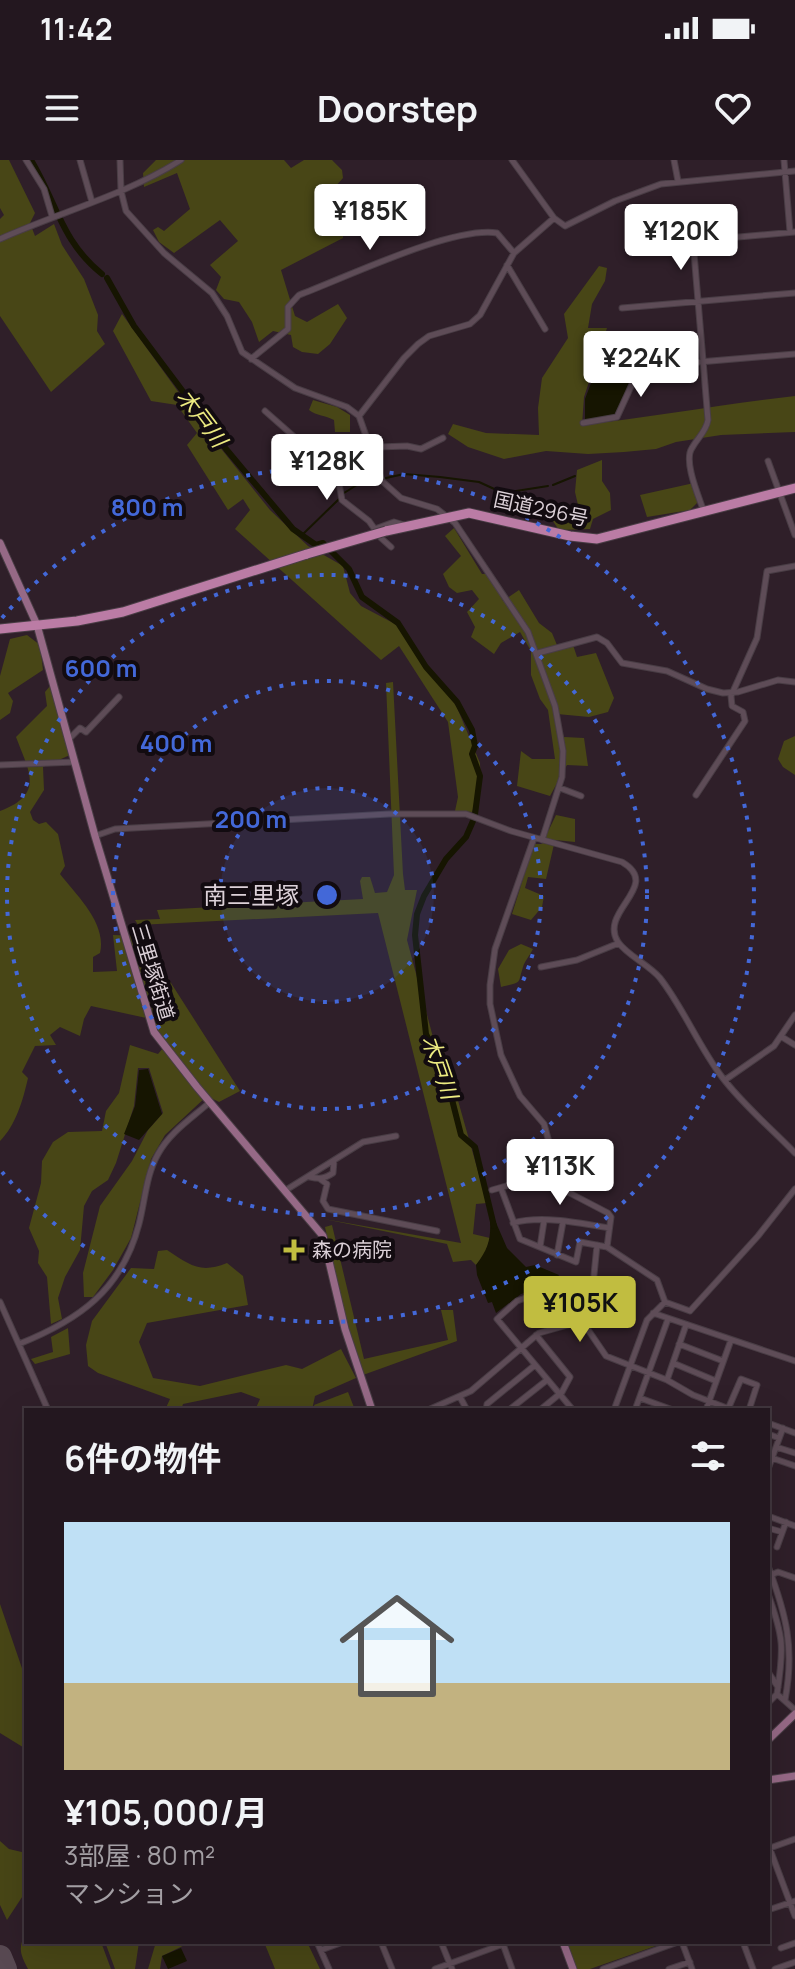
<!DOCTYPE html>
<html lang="ja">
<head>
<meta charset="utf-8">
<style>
  :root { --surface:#23171f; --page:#2f242c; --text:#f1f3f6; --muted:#a39fa4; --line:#40363d; --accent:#c1bd40 }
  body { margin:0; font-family:Manrope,"Noto Sans JP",sans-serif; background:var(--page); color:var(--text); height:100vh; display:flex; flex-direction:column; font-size:30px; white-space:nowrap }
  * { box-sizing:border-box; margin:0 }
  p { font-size:26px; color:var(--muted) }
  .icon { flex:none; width:44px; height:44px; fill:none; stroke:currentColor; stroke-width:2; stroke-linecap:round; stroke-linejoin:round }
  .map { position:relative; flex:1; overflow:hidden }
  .side { position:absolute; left:24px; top:1248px; width:746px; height:536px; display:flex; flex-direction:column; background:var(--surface); border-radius:0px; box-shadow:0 8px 32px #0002,0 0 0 2px var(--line) }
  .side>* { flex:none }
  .price { position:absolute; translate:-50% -68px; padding:0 18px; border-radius:8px; background:#fff; color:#222; font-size:26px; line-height:52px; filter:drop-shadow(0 2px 4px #0008) }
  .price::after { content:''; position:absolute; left:50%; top:48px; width:24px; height:18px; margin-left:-12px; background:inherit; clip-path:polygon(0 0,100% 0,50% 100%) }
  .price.on { background:var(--accent); color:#111 }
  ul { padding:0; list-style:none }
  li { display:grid; align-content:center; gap:16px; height:424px; padding:0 40px }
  li span { display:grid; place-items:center; height:248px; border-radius:0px; color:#555 }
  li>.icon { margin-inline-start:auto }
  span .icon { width:144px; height:144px; fill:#fffc; stroke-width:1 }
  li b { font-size:34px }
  h2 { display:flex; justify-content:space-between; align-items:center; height:96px; padding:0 40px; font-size:34px }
  .status { display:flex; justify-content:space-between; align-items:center; height:56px; padding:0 40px; background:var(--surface); direction:ltr }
  .status svg { height:22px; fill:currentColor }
  header { display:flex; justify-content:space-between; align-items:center; height:104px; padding:0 40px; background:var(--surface); font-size:36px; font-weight:700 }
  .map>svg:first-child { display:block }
  .green { fill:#484616 }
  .water { fill:#161501 }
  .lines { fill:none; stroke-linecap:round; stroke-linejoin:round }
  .stream { stroke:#161501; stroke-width:2 }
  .river { stroke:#161501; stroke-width:6 }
  .runway { stroke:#584952; stroke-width:24 }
  .minor-casing { stroke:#493d45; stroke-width:7 }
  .major-casing { stroke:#493d45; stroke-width:9 }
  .highway-casing { stroke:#493d45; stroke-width:11 }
  .minor { stroke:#5e4c57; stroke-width:5 }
  .major { stroke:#966986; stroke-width:7 }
  .highway { stroke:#bb7ca5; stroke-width:9 }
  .highway-bridge-casing { stroke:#493d45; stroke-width:11; stroke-linecap:butt }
  .highway-bridge { stroke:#bb7ca5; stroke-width:9 }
  .ring { fill:none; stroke:#4368d8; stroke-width:4; stroke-dasharray:4 8 }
  .poi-dot { fill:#c1bd40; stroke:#120b10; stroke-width:3 }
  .labels { text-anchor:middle; stroke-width:8; stroke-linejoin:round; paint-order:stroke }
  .street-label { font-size:20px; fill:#dbd0d7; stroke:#120b10 }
  .poi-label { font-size:20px; fill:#dbd0d7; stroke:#120b10; text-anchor:start }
  .water-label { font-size:22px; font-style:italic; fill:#edeb81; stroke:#120b10 }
  .quarter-label { font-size:24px; fill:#dbd0d7; stroke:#120b10 }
  .centre { fill:#4368d8; stroke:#120b10; stroke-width:4 }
  .ring-label { font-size:24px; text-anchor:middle; font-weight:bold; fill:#4368d8; stroke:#120b10; stroke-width:8; stroke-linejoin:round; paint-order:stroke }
</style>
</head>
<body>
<div class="status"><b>11:42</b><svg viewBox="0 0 49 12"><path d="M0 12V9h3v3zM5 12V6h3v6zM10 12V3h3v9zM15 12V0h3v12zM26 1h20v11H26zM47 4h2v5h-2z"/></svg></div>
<header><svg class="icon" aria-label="menu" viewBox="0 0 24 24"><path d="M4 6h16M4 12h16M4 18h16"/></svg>Doorstep<svg class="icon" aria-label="heart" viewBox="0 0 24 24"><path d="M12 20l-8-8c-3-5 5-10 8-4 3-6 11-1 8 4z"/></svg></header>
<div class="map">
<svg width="795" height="1809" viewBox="0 0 795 1809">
  <rect width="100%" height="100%" fill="#2f1f29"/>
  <path class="green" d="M0 0H9L35 53 30 63 35 76 54 64 62 85 84 119 98 155 97 171 105 184 51 232 0 156V59L4 55 0 48Z
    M156 0H284L291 8 304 0H332L342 10 343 18 334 28 348 44 337 52 343 66V78L281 110 295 156 307 162 338 144 347 158 330 184 318 194 302 192 293 187 291 175 273 171 259 182 252 162 239 142 224 139 216 130 221 117 210 105 238 81 220 60 174 93 159 82 153 70 158 67 164 71 190 49 177 13 144 27 143 13Z
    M599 106 607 108 605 121 592 144 588 168H607L584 237 582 265C653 257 724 244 795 236V272L721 275 676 282 656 289 624 292 588 294 546 291 504 299 468 287 448 274 453 264 486 273 539 275 538 248 542 218 568 178 564 154Z
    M122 154 203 266 270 350 308 386 343 406 350 433 361 446 397 465 420 501 456 545 480 603 481 631 472 652 455 651 458 637 448 562 399 486 381 500 235 369 250 350 243 339 228 350 187 285 197 273 177 245 151 241 113 171Z
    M313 240 337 247 350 255V272H335L334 260C325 255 317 256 309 250Z
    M602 300V321L610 333 611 350 593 359 590 369 559 370 548 354 578 345 575 332 577 310Z
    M694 323 698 342 690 350 647 357 640 335Z
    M454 368 482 414H490L503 441 519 430 539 463 552 473 559 490 573 485 577 497 596 493 614 538 608 552 589 557 557 554 564 577 584 578 588 606 567 605 550 636 517 626 521 591 532 599H555L548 550 540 539 531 515V491L520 472 501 483 494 494 471 477 475 467 467 452 479 439 472 430 457 433 449 427 443 414 461 396 445 376Z
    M27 475 40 485 43 510 8 533 13 541 10 553 0 560V516L10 479Z
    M393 522 403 714 405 730H417L407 780 434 881 444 891 487 1043 476 1044 473 1074 490 1078 485 1094 476 1105 471 1100 453 1102 447 1084 324 1059 461 1083 378 753 138 765 135 760 160 759 157 750 363 739 360 721 362 717H370L375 733 387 732 394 715 386 523Z
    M50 526 70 595 43 607 44 630 30 652 33 660 39 664 46 662 58 674 65 706 60 714C77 736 107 763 100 793L93 797V812L117 811 113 775 141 776 240 931 219 942 207 936 165 975 151 999 131 1078 113 1110 93 1137H84L83 1113 100 1046 132 1001 148 970 163 953 149 908H138L134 946 116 1003 108 1020 92 1031 84 1046 80 1090 65 1117 58 1138 62 1159 51 1164 47 1117 38 1103 39 1091 29 1068 41 1023 42 1001 53 982 68 972 102 971 106 951 119 933 130 885 158 894 163 888 151 859 91 846 84 859 80 876 60 867 50 875 56 885 35 886 22 912 28 918C23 940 16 965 0 981V651C45 634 29 612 16 577L47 546 45 532Z
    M795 576V615L783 607 778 599 784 581Z
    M556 655 575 659V682L555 680 546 719 528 717 525 728 544 736 542 747 531 760 512 754 534 684H542Z
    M521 784 533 789C530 795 524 802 523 807 517 826 523 821 501 827L498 809 509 790Z
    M332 1065 364 1199 448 1180 441 1150H453L457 1181 363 1215 348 1171 325 1067Z
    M167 1090C190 1105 200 1114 227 1103L243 1116 248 1145 147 1163 139 1182 153 1218 200 1226 286 1205 302 1209 341 1189 356 1218 315 1236 312 1250H255L260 1239 241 1232 183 1244 181 1250H165L170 1239 98 1213 88 1206 86 1185 92 1161 131 1108 154 1109 158 1091Z
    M68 1168 70 1194 35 1204 31 1199 53 1192 51 1177Z
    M348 1232 355 1250H316L314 1245Z
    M0 1444 26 1520V1589L0 1573Z
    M0 1681 9 1689 26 1693V1731L7 1760 0 1745Z
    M26 1774V1782H101L111 1809H28C21 1795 17 1788 26 1774Z
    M105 1782H139L135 1809H115Z
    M156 1782H191L162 1796 160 1809H148Z
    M264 1782H307L320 1809H275Z
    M566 1782H667L590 1809H576Z"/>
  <path class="water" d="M627 176 631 221 616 255 585 260V239L608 178Z
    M148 909 162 954 139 980 124 974 135 946 139 910Z
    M494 1058 507 1088 526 1107 535 1105 559 1115 554 1124 521 1134 496 1153 492 1142 488 1143 477 1115 476 1105C489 1088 491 1078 490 1059Z
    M181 1788 187 1801 168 1809 162 1796Z"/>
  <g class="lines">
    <path class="stream" d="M386 318 404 314 440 317 479 322 503 333 548 326
      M553 325 575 316
      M344 333 360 323 377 320
      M301 376 339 339"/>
    <path class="river" d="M31 0C57 43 61 81 102 114
      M107 118 134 166 226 289 293 369 316 385 323 383 349 409 362 437 398 463 426 507 457 542 472 570 475 586 472 594 480 616 475 654
      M473 661 466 677 446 699 424 736 417 754 415 775 426 874 445 912 461 975 475 987 494 1066"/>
    <path class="runway" d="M0 1797 5 1809"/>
    <g class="minor-casing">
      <path id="minor" d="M26 0 44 29 52 56
        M80 0 92 42
        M120 0 121 31 126 51 164 93 212 133 227 156 242 192 295 228 347 247 359 256 382 321 401 338 437 349 455 363 528 472 555 546 563 591 562 617 542 680
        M512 0 554 58 565 66 615 41 661 24 795 11
        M674 0 678 21
        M784 0 790 72
        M0 79C60 52 126 35 181 0
        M507 105 545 169
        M622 148 795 133
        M251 199 288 169V147L299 135C345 118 452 66 497 73L514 93
        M265 251 299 281 320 289 407 286 421 289 443 278
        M359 256 404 198 418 184 429 176 470 164 480 155 514 93 554 58
        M583 263 617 257 640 207 795 194
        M333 290 342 340 369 361 381 378 391 387
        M768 301 795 375
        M704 352C699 337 683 301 692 288 698 277 706 272 708 260L693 81 795 72
        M375 369 394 362 404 365
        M538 493 597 477 607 483 622 503 667 511 707 529 723 533 738 532 778 520 795 522
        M69 579 80 568 86 572 119 537
        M0 605 75 602
        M560 628 581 636
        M696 635 745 561 743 552 732 546 731 536 757 478 767 411 795 406
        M95 676 115 669 389 654H466L511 671 622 702C663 726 598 751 618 782 628 796 648 804 660 818 684 849 699 887 722 917 743 945 771 968 795 993
        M534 678 495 789 490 825V844L501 895 520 936 544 964 562 1029 608 1053 611 1057 607 1087
        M541 807 577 800 619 783
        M782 877 795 885
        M725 920 774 886 795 855
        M310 1017C319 1019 324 1019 333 1013L334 1001
        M320 1019 327 1024 323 1041 328 1049 437 1071
        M501 1028 520 1079 576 1102 580 1082 607 1087 657 1120 665 1142 690 1151 758 1076 795 1029
        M286 1030 363 982 396 976
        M492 1030 513 1024
        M513 1063C542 1055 580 1063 609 1068
        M540 1087 544 1061
        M557 1095 563 1062
        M594 1115 597 1085
        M0 1142 48 1250
        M653 1153 795 1201
        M562 1166 551 1129 517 1141 497 1159 573 1250
        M536 1175 570 1217 562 1232 540 1250
        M19 1184C79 1160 122 1130 139 1064 145 1041 146 1015 158 994 170 972 192 958 210 942
        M679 1184 723 1201
        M673 1203 716 1221
        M667 1220 686 1165
        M460 1237 467 1250
        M640 1238 673 1250
        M728 1249 741 1219 757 1225 749 1250
        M428 1250 471 1231 539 1173 582 1161 606 1196 667 1220 693 1235 732 1250
        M486 1250 487 1244 535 1205
        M509 1250 547 1220
        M614 1250 647 1160 665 1142
        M635 1250 668 1159
        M706 1250 731 1180
        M768 1263 795 1273
        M768 1274 779 1278
        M776 1287 795 1293
        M772 1298 795 1306
        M768 1309 783 1268
        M768 1356 795 1366
        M768 1368 782 1372
        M777 1387 786 1362
        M768 1406C786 1454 795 1488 785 1540
        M771 1415 778 1412 795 1418
        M768 1434C784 1478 784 1488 777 1534L795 1550
        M768 1512 778 1527
        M768 1543 777 1534
        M768 1684 795 1756
        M770 1688 795 1679
        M768 1750 795 1741
        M317 1782 329 1809
        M381 1782 392 1809
        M441 1782 452 1809
        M682 1782 692 1809
        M743 1782 753 1809
        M503 1784 512 1809
        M781 1788 795 1783
        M321 1790 343 1782
        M435 1809 509 1782
        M603 1809 678 1782
        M669 1809 690 1802
        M775 1809 795 1802"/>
    </g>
    <g class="major-casing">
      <path id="major" d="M0 383 37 465 95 676 154 872 197 927 323 1076 345 1169 372 1250
        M768 1580 795 1554
        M768 1620 795 1616
        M563 1782 573 1809"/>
    </g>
    <g class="highway-casing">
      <path id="highway" d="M386 371 469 353 570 376 597 379 795 328
        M0 469 77 461 123 452 307 394"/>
    </g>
    <use href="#minor" class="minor"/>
    <use href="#major" class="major"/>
    <use href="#highway" class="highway"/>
    <g class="highway-bridge-casing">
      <path id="highway-bridge" d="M307 394 386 371"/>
    </g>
    <use href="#highway-bridge" class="highway-bridge"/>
  </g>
  <circle cx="327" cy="735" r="107" fill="#4368d8" fill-opacity=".12"/>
  <g class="ring">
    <circle cx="327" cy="735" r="107"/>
    <circle cx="327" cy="735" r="214"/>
    <circle cx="327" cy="735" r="320"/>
    <path d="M2 458A427 427 0 1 1 2 1012"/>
  </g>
  <path class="poi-dot" d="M290 1078h8v8h8v8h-8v8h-8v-8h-8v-8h8z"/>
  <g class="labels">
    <g class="street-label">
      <text transform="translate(541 349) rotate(12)" y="7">国道296号</text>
      <text transform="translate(153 812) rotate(73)" y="7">三里塚街道</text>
    </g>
    <g class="poi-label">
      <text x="312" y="1097">森の病院</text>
    </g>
    <g class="water-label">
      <text transform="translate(202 258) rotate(53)" y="8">木戸川</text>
      <text transform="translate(440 907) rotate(71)" y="8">木戸川</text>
    </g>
    <g class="quarter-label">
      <text x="251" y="744">南三里塚</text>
    </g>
  </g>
  <circle cx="327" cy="735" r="12" class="centre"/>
  <g class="ring-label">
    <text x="147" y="356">800 m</text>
    <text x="101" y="517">600 m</text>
    <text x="176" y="592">400 m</text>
    <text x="251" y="668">200 m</text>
  </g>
</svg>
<b class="price" style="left:370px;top:92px">¥185K</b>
<b class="price" style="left:681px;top:112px">¥120K</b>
<b class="price" style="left:641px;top:239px">¥224K</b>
<b class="price" style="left:327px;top:342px">¥128K</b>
<b class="price" style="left:560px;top:1047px">¥113K</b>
<b class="price on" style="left:580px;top:1184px">¥105K</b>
<section class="side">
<h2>6件の物件<svg class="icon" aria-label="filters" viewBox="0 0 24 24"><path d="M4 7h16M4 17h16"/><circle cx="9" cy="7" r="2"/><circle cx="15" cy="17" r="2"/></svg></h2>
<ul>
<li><span style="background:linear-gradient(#bfe0f5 65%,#c2b280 0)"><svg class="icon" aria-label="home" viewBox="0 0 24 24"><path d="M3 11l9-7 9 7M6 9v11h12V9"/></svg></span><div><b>¥105,000/月</b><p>3部屋 · 80 m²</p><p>マンション</p></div></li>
</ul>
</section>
</div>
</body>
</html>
